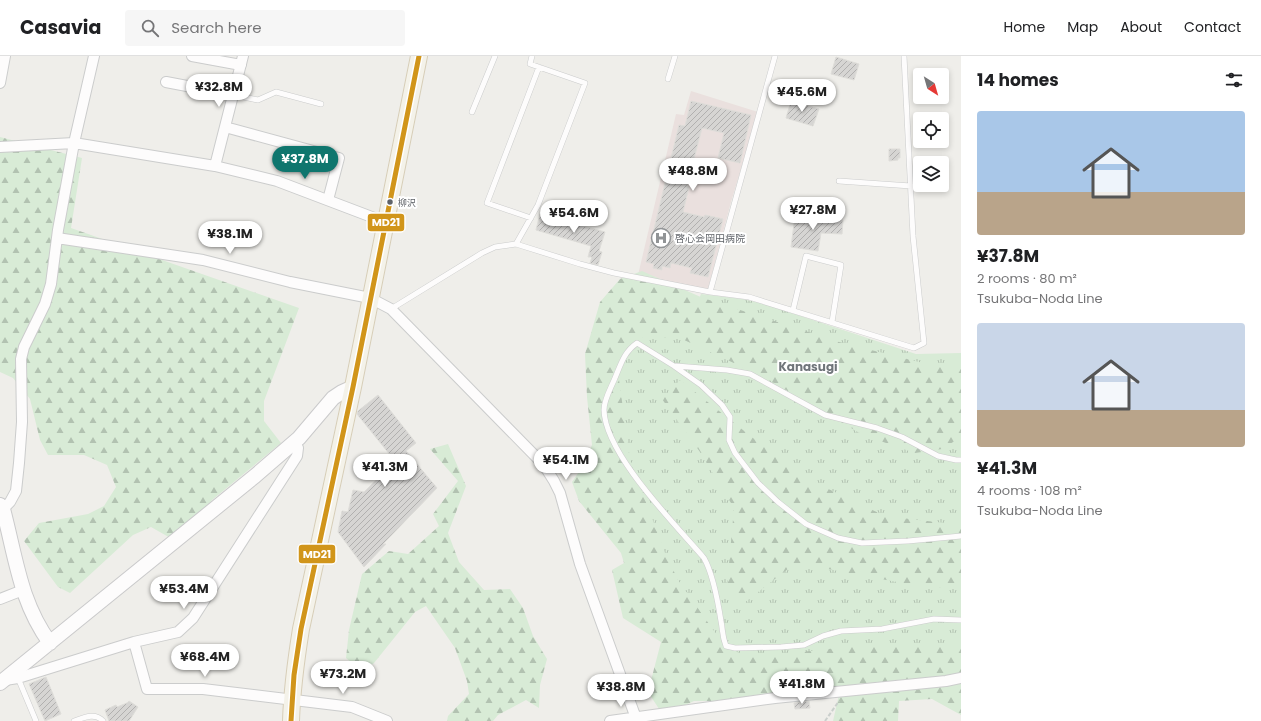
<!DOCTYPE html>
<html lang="en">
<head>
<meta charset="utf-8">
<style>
  :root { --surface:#fff; --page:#f6f6f6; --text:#202124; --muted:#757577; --line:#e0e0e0; --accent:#0f766e }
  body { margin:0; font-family:Poppins,"Noto Sans JP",sans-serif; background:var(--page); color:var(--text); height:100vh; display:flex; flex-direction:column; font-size:15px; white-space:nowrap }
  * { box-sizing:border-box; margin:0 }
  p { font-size:13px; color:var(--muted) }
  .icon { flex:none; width:22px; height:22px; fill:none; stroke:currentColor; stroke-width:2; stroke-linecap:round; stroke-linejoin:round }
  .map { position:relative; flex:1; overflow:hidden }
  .drawer { display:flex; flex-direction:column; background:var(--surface); width:300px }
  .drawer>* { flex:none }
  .needle { width:26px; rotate:143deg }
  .tools { position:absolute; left:913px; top:12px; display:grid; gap:8px }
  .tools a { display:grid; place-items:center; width:36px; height:36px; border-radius:4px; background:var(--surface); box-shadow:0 2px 6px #0003; font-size:20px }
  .price { position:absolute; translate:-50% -34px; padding:0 9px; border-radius:14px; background:#fff; color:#222; font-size:13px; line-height:26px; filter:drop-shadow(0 1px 2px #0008) }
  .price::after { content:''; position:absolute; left:50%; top:24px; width:12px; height:9px; margin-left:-6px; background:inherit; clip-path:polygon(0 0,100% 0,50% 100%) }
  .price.current { background:var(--accent); color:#fff }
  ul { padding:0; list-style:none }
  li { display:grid; align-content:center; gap:8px; height:212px; padding:0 16px }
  li span { display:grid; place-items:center; height:124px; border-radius:4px; color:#555 }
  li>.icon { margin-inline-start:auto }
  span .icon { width:72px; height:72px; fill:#fffc; stroke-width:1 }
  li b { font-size:17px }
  h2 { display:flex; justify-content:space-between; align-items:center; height:48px; padding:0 16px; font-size:17px }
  header { display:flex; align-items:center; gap:24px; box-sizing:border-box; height:56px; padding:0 20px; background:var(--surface); border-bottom:1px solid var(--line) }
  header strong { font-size:19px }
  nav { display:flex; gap:22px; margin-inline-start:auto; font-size:14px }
  .search { width:280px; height:36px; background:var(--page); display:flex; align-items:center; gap:10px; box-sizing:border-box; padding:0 14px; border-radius:4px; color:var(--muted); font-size:15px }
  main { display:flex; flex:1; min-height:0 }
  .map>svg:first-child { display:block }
  .medical { fill:#eae0de }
  .grass { fill:url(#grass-tufts) }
  .forest { fill:url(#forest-firs) }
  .building { fill:url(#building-hatch); stroke:#deddd9 }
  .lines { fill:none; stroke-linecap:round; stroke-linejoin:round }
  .lane-casing { stroke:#cbcccc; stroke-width:6 }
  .street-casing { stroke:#cbcccc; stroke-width:12 }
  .secondary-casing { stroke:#cacacb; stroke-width:16 }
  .primary-casing { stroke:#d7ceb8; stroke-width:18 }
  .path { stroke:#cacfcc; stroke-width:2; stroke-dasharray:4 2; stroke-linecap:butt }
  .lane { stroke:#fdfcfc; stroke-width:5 }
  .street { stroke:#fdfcfc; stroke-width:10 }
  .secondary { stroke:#fdfcfc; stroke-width:14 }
  .primary { stroke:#f4f2e9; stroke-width:16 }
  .bus-1-casing { stroke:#fff; stroke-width:8 }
  .bus-1 { stroke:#d1951a; stroke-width:5 }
  .bus-dot { fill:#5f6368; stroke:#fff; stroke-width:1.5 }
  .labels { text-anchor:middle; stroke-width:4; stroke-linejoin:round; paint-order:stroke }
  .bus-label { font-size:9px; fill:#5f6368; stroke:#fff; text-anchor:start }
  .poi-label { font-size:10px; fill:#5f6368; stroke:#fff; text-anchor:start }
  .quarter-label { font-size:12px; font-weight:bold; fill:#70757a; stroke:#fff }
  .line-badge { stroke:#fff; stroke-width:1.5 }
  .badge-label { font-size:11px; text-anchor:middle; font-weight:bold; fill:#fff }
</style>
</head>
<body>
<header>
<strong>Casavia</strong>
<div class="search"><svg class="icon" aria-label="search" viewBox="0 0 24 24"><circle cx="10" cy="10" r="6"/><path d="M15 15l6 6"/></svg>Search here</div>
<nav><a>Home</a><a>Map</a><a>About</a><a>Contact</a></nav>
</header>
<main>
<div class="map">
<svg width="961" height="665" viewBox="0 0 961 665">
  <defs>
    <pattern id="grass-tufts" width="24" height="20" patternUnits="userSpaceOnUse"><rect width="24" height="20" fill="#d8ebd6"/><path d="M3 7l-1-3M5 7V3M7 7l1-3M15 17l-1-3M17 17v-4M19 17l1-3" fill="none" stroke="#b2c2b1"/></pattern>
    <pattern id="forest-firs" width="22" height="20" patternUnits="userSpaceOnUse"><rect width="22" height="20" fill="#d8ebd6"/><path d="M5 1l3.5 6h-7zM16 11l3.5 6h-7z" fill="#b2c2b1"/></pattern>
    <pattern id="building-hatch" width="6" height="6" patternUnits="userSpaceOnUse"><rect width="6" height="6" fill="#d6d5d3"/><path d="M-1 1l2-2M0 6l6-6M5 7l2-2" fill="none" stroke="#b1b0af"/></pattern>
  </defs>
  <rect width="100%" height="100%" fill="#efeeea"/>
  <path class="medical" d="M691 35 758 56 731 146 708 233 695 231 638 219 676 58 684 59Z"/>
  <path class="grass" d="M701 238 742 243 761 247 916 298 961 297V613L705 644 600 353 625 248 685 277Z"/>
  <path class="forest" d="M0 81 82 102 71 172 299 252 264 345V365L281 387 212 444 181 488 151 471 133 479 70 537 58 531 24 485 39 467 88 458 104 450 116 431 107 409 84 399H48L40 384 30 343 13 322 0 316Z
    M642 215 703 242 839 286 939 311 961 313V381L942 393 915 397 863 379 766 322 682 283 644 280 616 302 630 403 665 497 678 524 721 585 746 602 865 589 961 588V659L932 643 899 645 898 665H833L841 630 800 639 726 645H694L663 659 648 636 661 586 623 562 612 514 624 507 621 497 579 445 572 426 583 410 592 389 587 341 585 298 600 246 620 223Z
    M680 324 801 420 885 460 961 469V530L929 532 828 513 793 509 739 551 727 530 734 452 700 396 662 343Z
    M448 388 466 430 448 477 459 506 484 534 510 533 523 552 533 580 547 603 540 629 539 652 526 644 498 659 493 665H447L448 660 469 638 467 625 455 592 426 550 415 556 374 607 362 615 346 602 349 574 362 518 389 495 408 498 439 470 433 458 458 425 430 393Z"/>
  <path class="building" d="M836 1 859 8 854 24 831 18Z
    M691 45 751 59 740 107 718 102 724 77 702 72 687 130 689 131 683 156 704 161 705 159 723 163 708 221 690 217 692 212 671 207 670 212 662 210V214L653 212 654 208 646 206 679 69 685 70Z
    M791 45 819 53 813 70 786 62Z
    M889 93H900V102H898V104L889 105Z
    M540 158 605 176 599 195 602 196 598 209 590 207 592 201H588L591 190 536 174Z
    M795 160 843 164 842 178 821 177 818 195 791 191Z
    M378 339 416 387 406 395 437 432 383 488H386L364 511 338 476 342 455 348 456 353 434 364 436 395 405 357 358 358 355Z
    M46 621 61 658 45 665 29 628Z
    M129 645 138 651 129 665H109L105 654 116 649 117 651 127 647Z
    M809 645 810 652 795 653 794 647Z"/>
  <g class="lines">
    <g class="lane-casing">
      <path id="lane" d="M668 23 675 0
        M234 39 258 44 276 36 321 48
        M472 56 495 0
        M839 125 911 130
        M531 162 487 147 539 11
        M516 188 538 149 585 27 530 8 532 0
        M710 236 775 0
        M391 253 482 197 495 191 516 188 580 208 614 217 710 236 749 241 914 292 924 287 913 180 904 0
        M793 254 806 200 841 209 832 266
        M676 310 727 314 750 318 825 359 877 372 902 381 938 400 956 404H961
        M961 480 908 485 862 487 838 482 806 468 778 446 758 427 735 397 729 384 730 361 722 349 701 329 674 310 637 287C624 296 621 308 615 322 611 332 604 343 604 354 605 398 675 468 704 502 713 518 718 546 721 565 723 575 722 580 726 590L735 592 781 591 804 589 823 580 841 575 882 573 934 563 961 564
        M18 622 36 665
        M74 665C83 662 95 656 103 665"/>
    </g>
    <g class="street-casing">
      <path id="street" d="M192 0 241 9
        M166 26 234 39
        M0 27 5 0
        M225 71 339 102 328 144
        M0 91 74 87 215 110 277 125 385 166
        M215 110 243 0
        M57 182 203 204 290 226 370 242 391 253 544 409 554 425 560 437 580 508 637 665
        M3 453 10 446 16 435 19 407 22 366 21 303 24 291 45 248 51 228 58 174 74 87 94 0
        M0 543 23 534
        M134 586 147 633H203L352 651 387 665
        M5 624 18 622 134 586 178 576 193 562 297 400 298 392 295 386
        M610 665 775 642 946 625 961 622"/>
    </g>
    <g class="secondary-casing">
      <path id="secondary" d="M0 449 3 453C16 502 20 546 50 587
        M0 627 255 420 299 382 333 342 342 336 353 331"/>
    </g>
    <g class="primary-casing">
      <path id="primary" d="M291 665C292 634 296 604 301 573L353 331 419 0"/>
    </g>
    <path class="path" d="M825 665 839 645"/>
    <use href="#lane" class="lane"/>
    <use href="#street" class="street"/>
    <use href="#secondary" class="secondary"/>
    <use href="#primary" class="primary"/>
    <g class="bus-1-casing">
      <path id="bus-1" d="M291 665 294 619 301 573 353 331 419 0"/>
    </g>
    <use href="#bus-1" class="bus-1"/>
  </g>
  <defs>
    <g id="hospital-ring" transform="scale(1)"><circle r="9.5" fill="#fff" stroke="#919496" stroke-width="1.5"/><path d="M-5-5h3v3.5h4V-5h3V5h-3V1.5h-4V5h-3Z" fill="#919496"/></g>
  </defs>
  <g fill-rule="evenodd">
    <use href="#hospital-ring" x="661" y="182"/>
  </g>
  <circle class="bus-dot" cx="390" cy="146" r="3.5"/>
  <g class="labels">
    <g class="bus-label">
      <text x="398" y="150">柳沢</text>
    </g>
    <g class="poi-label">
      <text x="675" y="186">啓心会岡田病院</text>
    </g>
    <g class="quarter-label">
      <text x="808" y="315">Kanasugi</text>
    </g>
  </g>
  <g class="line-badge">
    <rect x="367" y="157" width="38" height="19" rx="4" fill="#d1951a"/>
    <rect x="298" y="488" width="38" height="20" rx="4" fill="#d1951a"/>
  </g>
  <g class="badge-label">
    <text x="386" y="170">MD21</text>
    <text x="317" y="502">MD21</text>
  </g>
</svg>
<div class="tools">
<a><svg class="needle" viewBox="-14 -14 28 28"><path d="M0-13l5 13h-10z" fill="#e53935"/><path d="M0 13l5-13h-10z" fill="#757577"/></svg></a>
<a><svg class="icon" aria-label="locate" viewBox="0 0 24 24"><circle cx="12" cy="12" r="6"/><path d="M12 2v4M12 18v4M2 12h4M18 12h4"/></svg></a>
<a><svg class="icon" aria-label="layers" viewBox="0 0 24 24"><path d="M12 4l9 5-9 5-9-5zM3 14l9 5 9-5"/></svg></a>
</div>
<b class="price" style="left:219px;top:52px">¥32.8M</b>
<b class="price" style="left:802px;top:57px">¥45.6M</b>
<b class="price current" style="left:305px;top:124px">¥37.8M</b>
<b class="price" style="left:693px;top:136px">¥48.8M</b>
<b class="price" style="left:813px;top:175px">¥27.8M</b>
<b class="price" style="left:574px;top:178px">¥54.6M</b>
<b class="price" style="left:230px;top:199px">¥38.1M</b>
<b class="price" style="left:566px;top:425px">¥54.1M</b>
<b class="price" style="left:385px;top:432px">¥41.3M</b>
<b class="price" style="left:184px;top:554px">¥53.4M</b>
<b class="price" style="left:205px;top:622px">¥68.4M</b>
<b class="price" style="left:343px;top:639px">¥73.2M</b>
<b class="price" style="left:802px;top:649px">¥41.8M</b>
<b class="price" style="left:621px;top:652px">¥38.8M</b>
</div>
<section class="drawer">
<h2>14 homes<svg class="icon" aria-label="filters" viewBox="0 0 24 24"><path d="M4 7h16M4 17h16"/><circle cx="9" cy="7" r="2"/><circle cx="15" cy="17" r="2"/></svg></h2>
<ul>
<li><span style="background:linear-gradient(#a9c7e8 65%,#b9a48a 0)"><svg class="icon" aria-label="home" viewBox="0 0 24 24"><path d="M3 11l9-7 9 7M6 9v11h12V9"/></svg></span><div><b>¥37.8M</b><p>2 rooms · 80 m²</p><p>Tsukuba-Noda Line</p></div></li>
<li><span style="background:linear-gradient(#c9d6e8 70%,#b9a48a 0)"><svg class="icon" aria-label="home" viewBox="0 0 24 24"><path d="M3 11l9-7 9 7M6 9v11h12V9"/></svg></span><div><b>¥41.3M</b><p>4 rooms · 108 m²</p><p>Tsukuba-Noda Line</p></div></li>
</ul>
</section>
</main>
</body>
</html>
